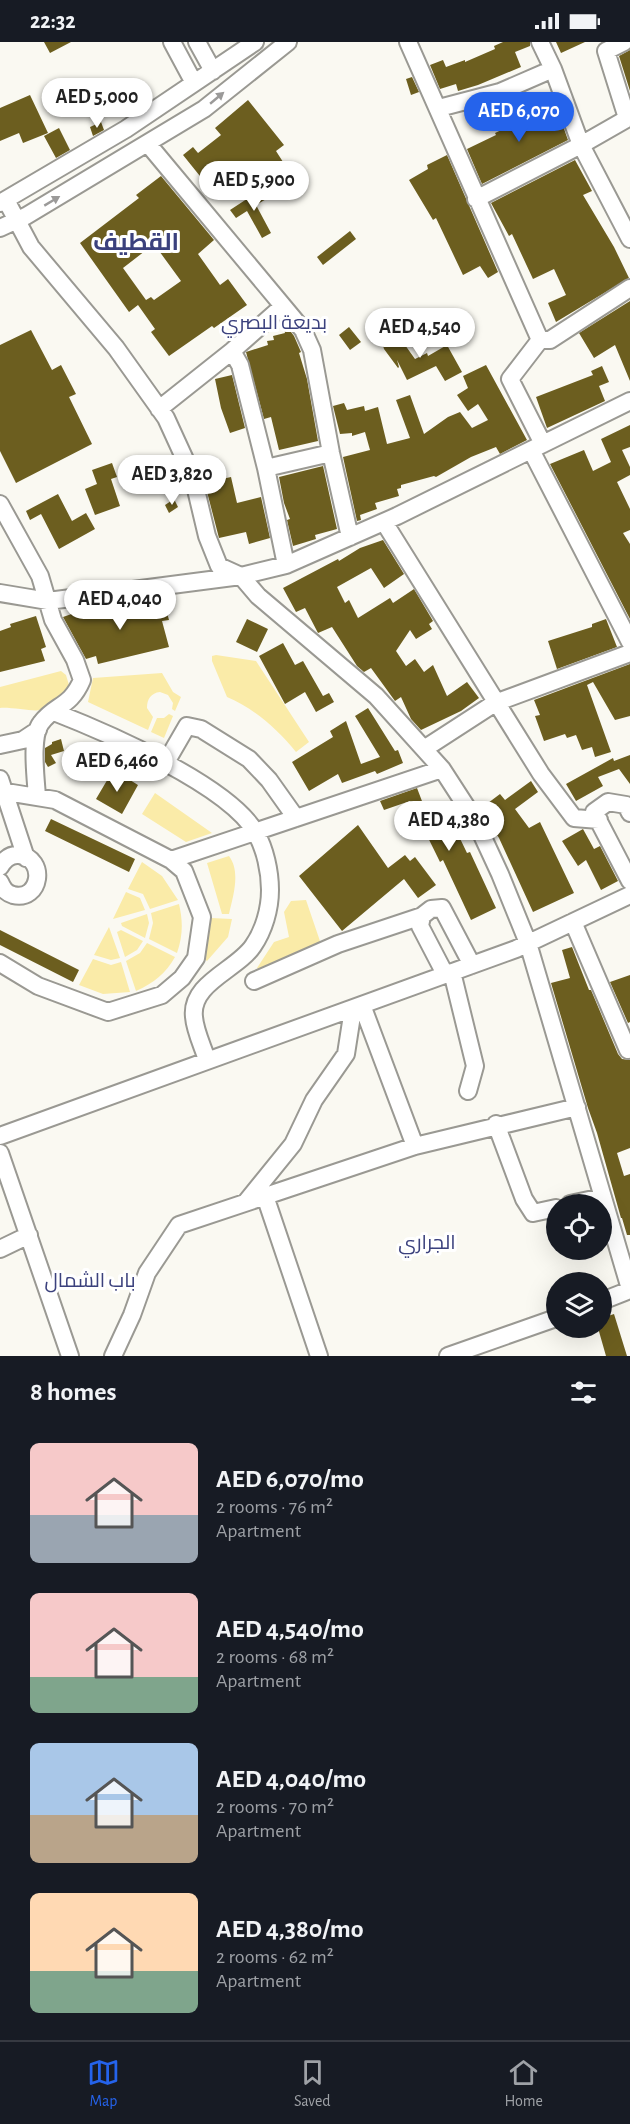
<!DOCTYPE html>
<html lang="en">
<head>
<meta charset="utf-8">
<style>
  :root { --surface:#171b24; --page:#20242c; --text:#f1f3f6; --muted:#9ea1a6; --line:#363941; --accent:#2563eb }
  body { margin:0; font-family:"Alegreya Sans",Cairo,sans-serif; background:var(--page); color:var(--text); height:100vh; display:flex; flex-direction:column; font-size:22px; white-space:nowrap }
  * { box-sizing:border-box; margin:0 }
  p { font-size:20px; color:var(--muted) }
  .icon { flex:none; width:33px; height:33px; fill:none; stroke:currentColor; stroke-width:2; stroke-linecap:round; stroke-linejoin:round }
  .map { position:relative; height:1314px; overflow:hidden }
  .sheet { display:flex; flex-direction:column; background:var(--surface); flex:1 }
  .sheet>* { flex:none }
  .buttons { position:absolute; left:546px; top:1152px; display:grid; gap:12px }
  .buttons a { display:grid; place-items:center; width:66px; height:66px; border-radius:50%; background:var(--surface); box-shadow:0 6px 24px #0002; font-size:30px }
  .price { position:absolute; translate:-50% -51px; padding:0 14px; border-radius:21px; background:#fff; color:#222; font-size:20px; line-height:39px; filter:drop-shadow(0 2px 3px #0008) }
  .price::after { content:''; position:absolute; left:50%; top:36px; width:18px; height:14px; margin-left:-9px; background:inherit; clip-path:polygon(0 0,100% 0,50% 100%) }
  .price.active { background:var(--accent); color:#fff }
  ul { padding:0; list-style:none }
  li { display:flex; align-items:center; gap:18px; height:150px; padding:0 30px }
  li span { display:grid; place-items:center; flex:none; width:168px; height:120px; border-radius:9px; color:#555 }
  li>.icon { margin-inline-start:auto }
  span .icon { width:72px; height:72px; fill:#fffc; stroke-width:1 }
  li b { font-size:26px }
  h2 { display:flex; justify-content:space-between; align-items:center; height:72px; padding:0 30px; font-size:26px }
  .status { display:flex; justify-content:space-between; align-items:center; height:42px; padding:0 30px; background:var(--surface); direction:ltr }
  .status svg { height:16px; fill:currentColor }
  .dock { display:flex; justify-content:space-around; align-items:center; height:84px; border-top:2px solid var(--line); background:var(--surface); font-size:16px; color:var(--muted) }
  .dock a { display:grid; justify-items:center; gap:3px }
  .dock .active { color:var(--accent) }
  .map>svg:first-child { display:block }
  .green { fill:#faeba8 }
  .building { fill:#6c5e1f; fill-rule:evenodd }
  .lines { fill:none; stroke-linecap:round; stroke-linejoin:round }
  .minor-casing { stroke:#9a9993; stroke-width:20 }
  .minor { stroke:#fff; stroke-width:16 }
  .oneway { fill:#9b9a99 }
  .labels { text-anchor:middle; stroke-width:6; stroke-linejoin:round; paint-order:stroke }
  .neighbourhood-label { font-size:20px; fill:#3b417d; stroke:#fff }
  .district-label { font-size:24px; font-weight:bold; fill:#3b417d; stroke:#fff }
</style>
</head>
<body>
<div class="status"><b>22:32</b><svg viewBox="0 0 49 12"><path d="M0 12V9h3v3zM5 12V6h3v6zM10 12V3h3v9zM15 12V0h3v12zM26 1h20v11H26zM47 4h2v5h-2z"/></svg></div>
<div class="map">
<svg width="630" height="1314" viewBox="0 0 630 1314">
  <rect width="100%" height="100%" fill="#faf9f2"/>
  <path class="green" d="M216 613 256 619 309 700 296 710C277 687 255 667 227 655L212 619V614Z
    M61 629 66 633 69 643C64 654 52 665 39 668 35 670 11 665 0 666V645Z
    M162 631 173 650 181 655 175 669 172 667 173 661 168 653 160 650C151 651 147 657 147 666L153 675 148 688 88 660 93 636Z
    M169 672 173 674 164 696 151 690 157 676H164Z
    M155 751 212 791 186 800 142 772Z
    M229 814C241 830 233 854 229 872H222L207 821Z
    M142 820 162 834 178 858 150 867 143 852 128 847Z
    M126 850 140 856 145 868 113 877Z
    M306 858 322 905 264 932 257 926 274 900 289 895 284 870 291 859Z
    M179 862C183 879 183 894 177 911L149 897 153 881 151 871Z
    M147 872 149 881 145 896 122 884 121 881Z
    M211 876 232 877 228 895 207 919 202 915Z
    M109 885 120 916 111 918 94 913Z
    M121 888 143 899 137 908 125 915 117 890Z
    M147 901 175 915C166 931 154 941 136 949L126 919 140 911Z
    M93 917 111 923 121 920 130 950 103 952 79 943Z"/>
  <path class="building" d="M44 0H71L50 11Z
    M503 0H530V4L515 10 521 25 478 43 458 49 456 42 440 47 430 23 443 18 446 25 465 18V20L495 7 494 4Z
    M556 0H585L561 11Z
    M630 8V49L619 14Z
    M412 35 419 50 411 53 406 37Z
    M30 53 48 91 23 101 19 91 0 99V66Z
    M553 56 568 98 482 142 467 107 496 93 495 91 536 72 533 64Z
    M248 58 284 103 276 109 292 134 266 151 246 121 212 149 183 113 193 105 198 111 221 93 215 86Z
    M101 80 104 88 93 94 90 85Z
    M59 86 70 108 56 116 44 94Z
    M447 113 498 230 488 236 480 224 463 233 436 176 433 178 409 138 428 127 427 123Z
    M575 118 592 149 583 153 614 205 629 236 556 280 548 261 566 253 554 227 533 237 512 192 509 194 491 161Z
    M161 134 214 198 198 212 220 243 228 237 247 263 214 286 212 284 169 314 151 290 155 287 138 263 129 270 80 201 139 156 136 153ZM154 202 181 239 154 258 151 255 146 258 123 226Z
    M262 147 268 156 256 163 271 191 262 196 247 169 236 176 230 168Z
    M350 189 356 197 323 223 317 215Z
    M630 259V339L615 303 594 316 579 291Z
    M349 285 361 300 350 308 339 293Z
    M288 286 294 294 301 310 299 311 307 337 318 399 279 408 271 375 264 377 246 310 268 303 267 299 274 298 273 294 285 291 284 287Z
    M387 287 392 302 400 296 415 317 427 311 428 314 447 303 462 330 445 339 436 324 407 338 397 318 399 325 398 326 384 307 379 290Z
    M31 288 52 328 61 323 76 352 69 355 92 402 16 441 0 409V303Z
    M486 323 527 398 500 412 496 405 471 415 436 435 434 434 401 443V446L397 447 399 454 375 461 377 467 360 473 361 478 357 479 343 415 370 408 365 390 352 394V391L340 392 333 364 344 361 347 368 364 364 365 369 378 365 387 402 410 396 396 358 410 353 424 392 448 375 460 370 472 386 488 378 478 362 468 369 457 353 468 346 463 334Z
    M602 324 609 340 599 344 605 359 547 386 536 355 593 333 591 329Z
    M232 333 245 386 230 391 221 366 215 337Z
    M630 383V405L622 408 630 425V433L617 440 630 467V488L623 491 630 502V577L550 422 584 408 593 429 611 420 601 397Z
    M112 421 117 435 111 437 120 464 95 473 85 447 97 442 92 428Z
    M323 424 337 487 315 493 316 497 293 504 287 478 290 477 284 461 279 435Z
    M231 435 237 461 261 455 270 496 249 502 246 490 219 496 206 446 223 442 222 437Z
    M58 452 72 479 86 471 95 487 59 507 41 472 30 478 26 469Z
    M174 457 178 465 169 471 165 463Z
    M383 498 404 532 384 546 371 526 337 545 345 561 349 558 358 576 390 556 393 561 414 547 433 579 429 582 432 587 416 597 410 588 396 609 406 624 415 617 424 630 433 623 447 654 467 640 479 656 461 669 421 688 411 677 401 655 395 659 371 626 364 630 357 624 332 585 318 591 305 566 296 570 283 546 338 517 339 519 360 506Z
    M163 556 169 578 162 579 169 605 98 622 96 614 86 617 63 575 80 569 110 564 112 570Z
    M36 574 46 605 41 607 45 619 0 630V589L11 585 10 582Z
    M247 577 268 587 257 610 236 600Z
    M606 577 617 605 557 627 548 599 592 585V582Z
    M283 601 295 623 303 619 323 654 329 651 334 660 316 670 305 650 285 662 259 614Z
    M630 622V674L615 678 593 640 587 643 611 710 595 715 592 705 582 708 576 693 567 696 565 692 544 699 535 674 540 673 534 658Z
    M368 666 395 709 398 708 403 721 377 732 375 729 342 741 338 732 309 749 292 720 333 695 330 689 346 679 361 722 380 715 355 674Z
    M61 697 64 709 51 713 56 721 48 725 45 720V706L52 702V700Z
    M630 713V742L619 727 598 735 603 744 576 759 566 742 613 716 614 719Z
    M122 733 138 743 122 772 96 757 109 735 118 740Z
    M531 739 538 750 515 767 529 786 540 780 574 851 533 870 499 796 480 767 500 752 505 758Z
    M417 746 425 767 442 759 467 811 470 810 496 866 471 878 443 818 440 820 410 759 384 768 380 759Z
    M51 777 135 817 129 830 45 789Z
    M358 783 388 826 405 813 410 819 415 815 436 843 418 856 404 837 342 889 299 834Z
    M583 787 594 807 600 804 618 839 601 848 586 818 578 824 562 799Z
    M0 888 79 928 73 940 0 903Z
    M572 905 589 948H591L618 1012 622 1017 630 1018V1106L617 1111 624 1134 630 1132V1193H627L622 1176H621L597 1091 588 1066 551 941 570 936 562 908Z
    M630 933V980L628 981 610 940Z
    M614 1272 627 1314H606L598 1286H602V1276Z"/>
  <g class="lines">
    <g class="minor-casing">
      <path id="minor" d="M172 0 194 41
        M197 0 213 29
        M408 0 540 298H550L630 246
        M540 0 553 27 581 103 630 197
        M624 0 606 9 627 76
        M439 66 500 50 553 27
        M148 102 303 288 312 308 331 411 350 495
        M476 157 581 103 630 75
        M6 158 31 205 116 306 166 376 193 435 207 494 219 524 241 534 258 554 376 654 442 727 475 778 500 832 528 901 630 1247
        M0 161 126 87 255 0
        M0 186 26 174 204 67 288 0
        M540 298 510 337 543 402
        M232 309 240 323 266 426 286 523
        M159 367 232 309 283 264
        M531 408 630 600
        M266 426 331 411
        M0 462 40 534 53 578 75 618 82 638C70 666 55 662 41 681 30 695 36 737 37 755
        M384 480 541 732 574 776 599 778
        M0 551 48 559 241 534 286 523 397 474 630 359
        M54 670C105 690 229 743 256 791 265 807 270 829 270 848 270 867 264 888 253 904 237 928 190 941 194 975 195 989 203 1005 207 1018
        M0 703 23 698 38 688
        M424 707 495 661 630 611
        M165 722 187 684 201 687 249 717 269 738 296 776
        M0 737 26 816
        M0 749 55 758 171 818 184 829 202 875 196 916 182 936 162 953 108 970 38 944 0 921
        M630 771 626 763 608 760 594 770 630 839
        M171 818 442 727
        M0 825C4 818 10 812 19 813 47 816 41 860 13 853 6 851 3 847 0 840
        M573 880 628 1008
        M452 930 475 1024 468 1049
        M445 932 420 884 422 874 431 867 442 866 472 923
        M254 939 338 902 422 874
        M362 963 415 1104
        M496 1082 524 1157 533 1171 556 1166
        M0 1094 516 907 630 853
        M0 1111 70 1314
        M265 1154 319 1314
        M246 1160 293 1102 314 1058 346 1012 353 967
        M570 1162 603 1155
        M0 1207 29 1193
        M602 1259 630 1248
        M113 1314 132 1273 147 1231 179 1183 415 1104 577 1065
        M448 1314 556 1276"/>
    </g>
    <use href="#minor" class="minor"/>
  </g>
  <defs><path id="oneway-solid" d="M-6-.8H1V-3.2L6.5 0L1 3.2V.8H-6Z" transform="scale(1.5)"/></defs>
  <g class="oneway">
    <use href="#oneway-solid" transform="translate(217 56) rotate(-40)"/>
    <use href="#oneway-solid" transform="translate(52 159) rotate(-31)"/>
  </g>
  <g class="labels">
    <g class="neighbourhood-label">
      <text x="274" y="287">بديعة البصري</text>
      <text x="427" y="1207">الجراري</text>
      <text x="90" y="1245">باب الشمال</text>
    </g>
    <g class="district-label">
      <text x="136" y="208">القطيف</text>
    </g>
  </g>
</svg>
<div class="buttons">
<a><svg class="icon" aria-label="locate" viewBox="0 0 24 24"><circle cx="12" cy="12" r="6"/><path d="M12 2v4M12 18v4M2 12h4M18 12h4"/></svg></a>
<a><svg class="icon" aria-label="layers" viewBox="0 0 24 24"><path d="M12 4l9 5-9 5-9-5zM3 14l9 5 9-5"/></svg></a>
</div>
<b class="price" style="left:97px;top:87px">AED 5,000</b>
<b class="price active" style="left:519px;top:101px">AED 6,070</b>
<b class="price" style="left:254px;top:170px">AED 5,900</b>
<b class="price" style="left:420px;top:317px">AED 4,540</b>
<b class="price" style="left:172px;top:464px">AED 3,820</b>
<b class="price" style="left:120px;top:589px">AED 4,040</b>
<b class="price" style="left:117px;top:751px">AED 6,460</b>
<b class="price" style="left:449px;top:810px">AED 4,380</b>
</div>
<section class="sheet">
<h2>8 homes<svg class="icon" aria-label="filters" viewBox="0 0 24 24"><path d="M4 7h16M4 17h16"/><circle cx="9" cy="7" r="2"/><circle cx="15" cy="17" r="2"/></svg></h2>
<ul>
<li><span style="background:linear-gradient(#f6c9c9 60%,#9aa5b1 0)"><svg class="icon" aria-label="home" viewBox="0 0 24 24"><path d="M3 11l9-7 9 7M6 9v11h12V9"/></svg></span><div><b>AED 6,070/mo</b><p>2 rooms · 76 m²</p><p>Apartment</p></div></li>
<li><span style="background:linear-gradient(#f6c9c9 70%,#7fa58c 0)"><svg class="icon" aria-label="home" viewBox="0 0 24 24"><path d="M3 11l9-7 9 7M6 9v11h12V9"/></svg></span><div><b>AED 4,540/mo</b><p>2 rooms · 68 m²</p><p>Apartment</p></div></li>
<li><span style="background:linear-gradient(#a9c7e8 60%,#b9a48a 0)"><svg class="icon" aria-label="home" viewBox="0 0 24 24"><path d="M3 11l9-7 9 7M6 9v11h12V9"/></svg></span><div><b>AED 4,040/mo</b><p>2 rooms · 70 m²</p><p>Apartment</p></div></li>
<li><span style="background:linear-gradient(#ffd9b3 65%,#7fa58c 0)"><svg class="icon" aria-label="home" viewBox="0 0 24 24"><path d="M3 11l9-7 9 7M6 9v11h12V9"/></svg></span><div><b>AED 4,380/mo</b><p>2 rooms · 62 m²</p><p>Apartment</p></div></li>
</ul>
</section>
<nav class="dock">
<a class="active"><svg class="icon" aria-label="map" viewBox="0 0 24 24"><path d="M3 6l6-2 6 2 6-2v14l-6 2-6-2-6 2zM9 4v14M15 6v14"/></svg>Map</a>
<a><svg class="icon" aria-label="saved" viewBox="0 0 24 24"><path d="M7 4h10v16l-5-4-5 4z"/></svg>Saved</a>
<a><svg class="icon" aria-label="home" viewBox="0 0 24 24"><path d="M3 11l9-7 9 7M6 9v11h12V9"/></svg>Home</a>
</nav>
</body>
</html>
